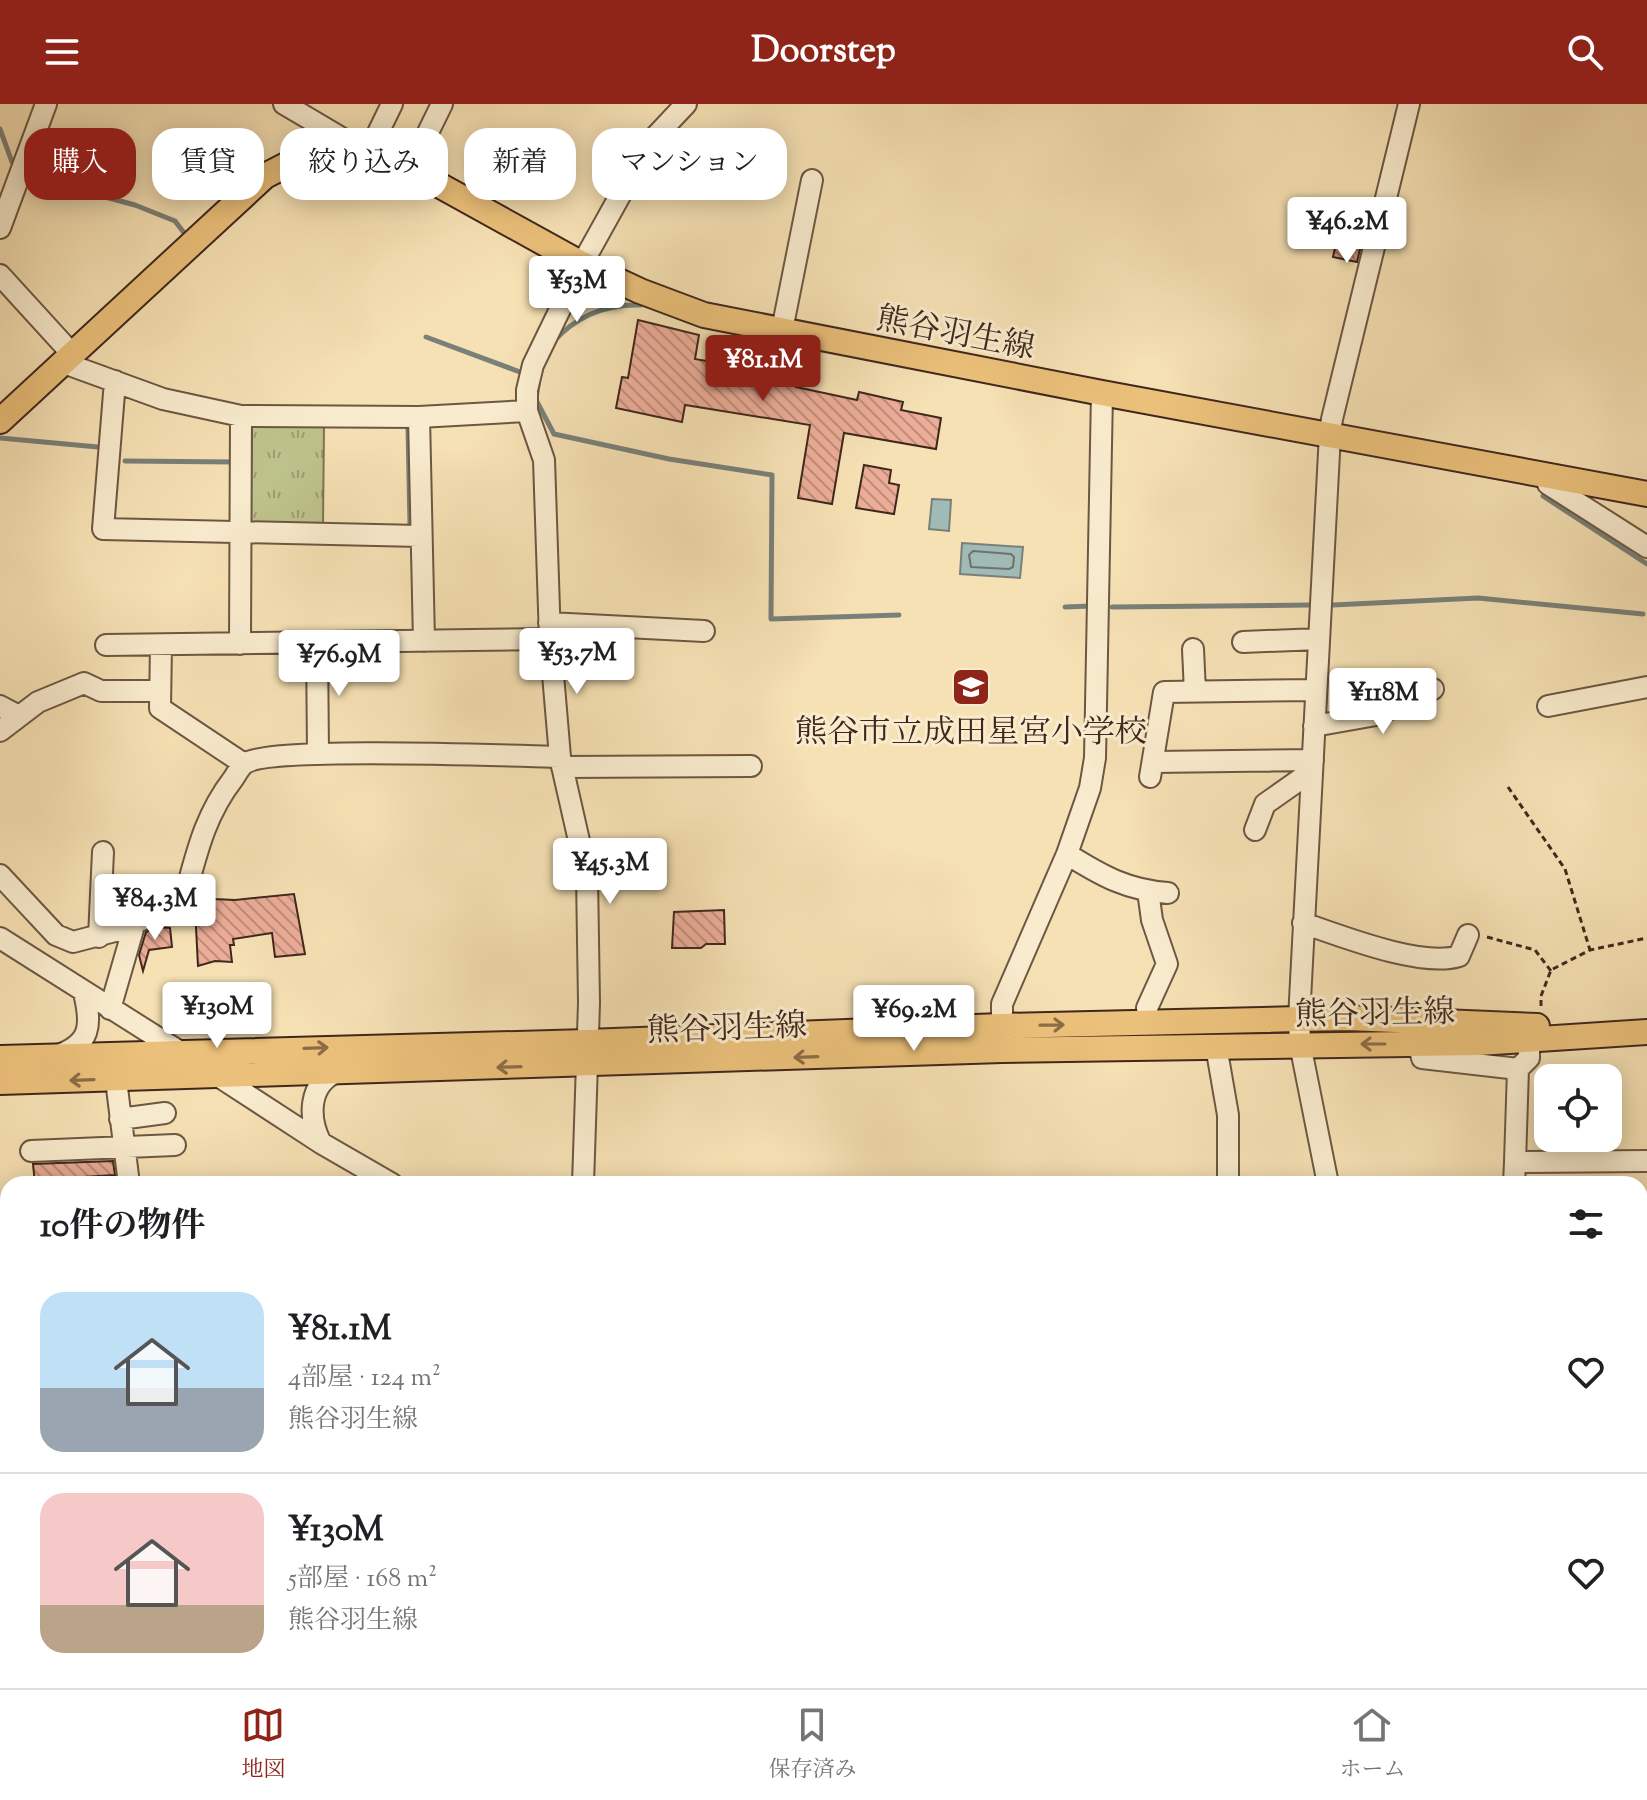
<!DOCTYPE html>
<html lang="ja">
<head>
<meta charset="utf-8">
<style>
  :root { --surface:#fff; --page:#f2f2f2; --text:#202124; --muted:#757577; --line:#e0e0e0; --accent:#8f2418 }
  body { margin:0; font-family:"Sorts Mill Goudy","Noto Serif JP",serif; background:var(--page); color:var(--text); height:100vh; display:flex; flex-direction:column; font-size:30px; white-space:nowrap }
  * { box-sizing:border-box; margin:0 }
  p { font-size:26px; color:var(--muted) }
  .icon { flex:none; width:44px; height:44px; fill:none; stroke:currentColor; stroke-width:2; stroke-linecap:round; stroke-linejoin:round }
  .map { position:relative; flex:1; overflow:hidden }
  .sheet { position:absolute; left:0px; top:1072px; width:1648px; height:512px; display:flex; flex-direction:column; background:var(--surface); border-radius:24px 24px 0 0; box-shadow:0 4px 20px #0003 }
  .sheet>* { flex:none }
  .banner { position:absolute; left:24px; top:24px; width:800px; height:72px; display:flex; gap:16px }
  .buttons { position:absolute; left:1534px; top:960px; display:grid; gap:16px }
  .buttons a { display:grid; place-items:center; width:88px; height:88px; border-radius:16px; background:var(--surface); box-shadow:0 4px 20px #0003; font-size:40px }
  .price { position:absolute; translate:-50% -68px; padding:0 18px; border-radius:8px; background:#fff; color:#222; font-size:26px; line-height:52px; filter:drop-shadow(0 2px 4px #0008) }
  .price::after { content:''; position:absolute; left:50%; top:48px; width:24px; height:18px; margin-left:-12px; background:inherit; clip-path:polygon(0 0,100% 0,50% 100%) }
  .price.active { background:var(--accent); color:#fff }
  ul { padding:0; list-style:none }
  li { display:flex; align-items:center; gap:24px; height:200px; padding:0 40px }
  li+li { border-top:2px solid var(--line) }
  li span { display:grid; place-items:center; flex:none; width:224px; height:160px; border-radius:24px; color:#555 }
  li>.icon { margin-inline-start:auto }
  span .icon { width:96px; height:96px; fill:#fffc; stroke-width:1 }
  li b { font-size:34px }
  h2 { display:flex; justify-content:space-between; align-items:center; height:96px; padding:0 40px; font-size:34px }
  .chip { padding:0 28px; border-radius:24px; background:var(--surface); box-shadow:0 4px 20px #0003; font-size:28px; line-height:72px }
  .chip.active { background:var(--accent); color:#fff }
  header { display:flex; justify-content:space-between; align-items:center; height:104px; padding:0 40px; background:var(--accent); color:#fff; font-size:36px; font-weight:700 }
  .tabs { display:flex; justify-content:space-around; align-items:center; height:112px; border-top:2px solid var(--line); background:var(--surface); font-size:22px; color:var(--muted) }
  .tabs a { display:grid; justify-items:center; gap:4px }
  .tabs .active { color:var(--accent) }
  .map>svg:first-child { display:block }
  .cemetery { fill:url(#cemetery-stones); stroke:#7e7454; stroke-width:2 }
  .park { fill:url(#park-tufts); stroke:#7e7454; stroke-width:2 }
  .water { fill:#a0bbb6; stroke:#798079; stroke-width:2 }
  .lines { fill:none; stroke-linecap:round; stroke-linejoin:round }
  .shore { stroke:#70716a; stroke-width:2 }
  .stream { stroke:#798079; stroke-width:5 }
  .building { fill:url(#building-back-hatch); stroke:#3f271d; stroke-width:2 }
  .minor-casing { stroke:#6d5643; stroke-width:24 }
  .major-casing { stroke:#3f271d; stroke-width:28 }
  .path { stroke:#3f271d; stroke-width:3; stroke-dasharray:6 4; stroke-linecap:butt }
  .minor { stroke:#f9ecce; stroke-width:20 }
  .major { stroke:#ebc07a; stroke-width:24 }
  .oneway { stroke:#8c6c47 }
  .labels { text-anchor:middle; stroke-width:6; stroke-linejoin:round; paint-order:stroke }
  .street-label { font-size:32px; fill:#3f271d; stroke:#f9ecce }
  .poi-label { font-size:32px; fill:#3f271d; stroke:#f9ecce }
</style>
</head>
<body>
<header><svg class="icon" aria-label="menu" viewBox="0 0 24 24"><path d="M4 6h16M4 12h16M4 18h16"/></svg>Doorstep<svg class="icon" aria-label="search" viewBox="0 0 24 24"><circle cx="10" cy="10" r="6"/><path d="M15 15l6 6"/></svg></header>
<div class="map">
<svg width="1647" height="1584" viewBox="0 0 1647 1584">
  <defs>
    <pattern id="cemetery-stones" width="16" height="16" patternUnits="userSpaceOnUse" patternTransform="scale(2)"><rect width="16" height="16" fill="#bec28b"/><path d="M2 7V4a2 2 0 0 1 4 0v3zM10 15v-3a2 2 0 0 1 4 0v3z" fill="#9c9e71"/></pattern>
    <pattern id="park-tufts" width="24" height="20" patternUnits="userSpaceOnUse" patternTransform="scale(2)"><rect width="24" height="20" fill="#bec28b"/><path d="M3 7l-1-3M5 7V3M7 7l1-3M15 17l-1-3M17 17v-4M19 17l1-3" fill="none" stroke="#9c9e71"/></pattern>
    <pattern id="building-back-hatch" width="6" height="6" patternUnits="userSpaceOnUse" patternTransform="scale(2)"><rect width="6" height="6" fill="#ecad98"/><path d="M-1 5l2 2M0 0l6 6M5-1l2 2" fill="none" stroke="#c18d7b"/></pattern>
  </defs>
  <rect width="100%" height="100%" fill="#f6e1b4"/>
  <filter id="stains"><feTurbulence type="fractalNoise" baseFrequency=".0025" numOctaves="4"/><feColorMatrix values="0 0 0 0 .2 0 0 0 0 .09 0 0 0 0 .02 0 0 0 .5 -.17"/></filter>
  <radialGradient id="worn" r=".72"><stop offset=".6" stop-color="#630" stop-opacity="0"/><stop offset="1" stop-color="#630" stop-opacity=".3"/></radialGradient>
  <path class="cemetery" d="M214 886 221 922 200 923 180 913 175 893Z
    M213 1074V1080H135L134 1075Z"/>
  <path class="park" d="M252 321 324 322 323 421 250 422Z"/>
  <path class="water" d="M932 395 951 396 949 427 929 425Z
    M962 439 1023 443 1020 474 960 470Z"/>
  <g class="lines">
    <path class="shore" d="M973 447 1011 450 1014 453 1013 463 1009 465 971 463 969 451Z"/>
    <path class="stream" d="M0 25 12 58 18 63
      M26 68 34 74 135 101 175 117 188 134
      M426 233 520 268
      M553 238C577 211 606 200 641 201
      M538 280 536 296 554 330 669 355 772 371 771 515 899 511
      M408 325 410 421
      M0 334 98 343
      M125 357 236 358
      M1543 392 1647 460
      M1333 501 1478 494 1643 510
      M1065 503 1091 502
      M1112 503 1310 501
      M152 1576 158 1584
      M259 1584 270 1576"/>
  </g>
  <path class="building" d="M1340 123 1364 128 1357 158 1333 153Z
    M638 216 699 231 695 255 773 269 774 263 799 268 796 283 857 296 859 288 903 298 901 306 941 314 936 345 844 329 832 400 798 394 810 321 685 301 682 318 616 304 622 273 628 274Z
    M864 361 891 366 889 379 899 381 894 410 856 404Z
    M212 789 214 795 235 796 294 790 305 850 275 853 272 829 233 835 234 841H230L232 858 215 857 198 862 195 804 199 791Z
    M724 806 725 840H706L701 844H672L674 808Z
    M158 823 170 824 172 843 149 846 143 867 139 851 146 828Z
    M113 1057 115 1071 68 1074V1080H35L33 1060Z"/>
  <g class="lines">
    <g class="minor-casing">
      <path id="minor" d="M284 0 340 33 358 50 374 37 392 0
        M410 65 442 0
        M0 124 46 0
        M0 171 73 251
        M782 226 812 76
        M64 259 163 295 241 312 419 313 527 307
        M115 277 103 425 420 432
        M419 313 424 537
        M1547 371 1548 380 1647 443
        M549 519 704 527
        M1243 538 1319 535
        M317 539 318 650
        M240 540 241 312
        M106 541 550 535
        M161 541 160 604 244 660
        M1193 545 1195 588
        M0 602 19 612
        M1548 602 1647 583
        M1314 622 1376 611 1433 585
        M0 627 38 598 84 579 101 587H160
        M1154 658 1313 656
        M562 663 751 662
        M1150 673 1164 588 1316 586
        M1255 726 1265 700 1312 667
        M1067 750C1102 772 1127 786 1168 789
        M0 771 56 831 73 838 134 822 137 818 183 799C196 753 203 714 233 675 236 671 239 664 244 660 267 642 514 652 560 653
        M1303 819C1341 832 1422 864 1459 852L1468 831
        M99 833 103 748
        M0 834 185 951
        M1147 904 1167 860 1152 816 1148 787
        M110 905 134 822
        M1002 936V900L1067 750 1090 684 1095 654 1102 289
        M1418 939 1422 954 1518 965
        M1216 942 1228 1011V1080
        M56 952C91 940 92 922 84 889
        M114 960 129 1080
        M212 968 321 1039 392 1080
        M120 1015 165 1009
        M321 1039C308 1014 308 980 337 968
        M31 1047 175 1041
        M1515 1058 1518 965 1529 954V936
        M583 1080 589 899 587 772 560 653 550 535 544 356 527 307V286L533 261 582 160 637 61 654 34 686 0
        M1328 1080 1300 940 1299 915 1330 330 1332 315 1409 0
        M1514 1080 1515 1058 1647 1057
        M0 1181 8 1182
        M8 1347 4 1359 8 1373
        M1640 1368 1647 1367
        M0 1428 8 1425
        M364 1576 366 1584
        M719 1576 733 1580 799 1576
        M1083 1576 1091 1584
        M1423 1576V1584
        M3 1584V1534
        M183 1584 190 1576
        M573 1584V1576
        M639 1584 682 1576"/>
    </g>
    <g class="major-casing">
      <path id="major" d="M0 317 265 72 296 56 325 49 358 50 410 65 582 160 640 187 704 211 1102 289 1647 390
        M0 954 587 938 1001 922 1299 915 1348 914 1537 922
        M0 978 1002 946 1478 939 1647 928"/>
    </g>
    <path class="path" d="M1508 683 1565 765 1590 846
      M1487 833 1535 846 1551 867
      M1541 902V892L1551 866 1590 846 1647 834
      M178 924 187 923
      M1162 1576 1163 1584"/>
    <use href="#minor" class="minor"/>
    <use href="#major" class="major"/>
  </g>
  <defs><path id="oneway-shaft" d="M-6 0H5M1.5-3L5.5 0L1.5 3" fill="none" stroke-width="1.6" stroke-linecap="round" stroke-linejoin="round" transform="scale(2)"/></defs>
  <g class="oneway">
    <use href="#oneway-shaft" transform="translate(1052 921) rotate(-1)"/>
    <use href="#oneway-shaft" transform="translate(1373 940) rotate(180)"/>
    <use href="#oneway-shaft" transform="translate(316 944) rotate(-2)"/>
    <use href="#oneway-shaft" transform="translate(806 953) rotate(178)"/>
    <use href="#oneway-shaft" transform="translate(509 963) rotate(178)"/>
    <use href="#oneway-shaft" transform="translate(82 976) rotate(178)"/>
  </g>
  <defs>
    <g id="school-square" transform="scale(2)"><rect x="-9" y="-9" width="18" height="18" rx="4" fill="#8f2418" stroke="#f9ecce"/><path d="M0-5L7-2L0 1L-7-2ZM-4 1L0 2.5L4 1V4Q0 6-4 4Z" fill="#fff"/></g>
  </defs>
  <g fill-rule="evenodd">
    <use href="#school-square" x="971" y="583"/>
  </g>
  <g class="labels">
    <g class="street-label">
      <text transform="translate(956 228) rotate(11)" y="11">熊谷羽生線</text>
      <text transform="translate(1375 908) rotate(-1)" y="11">熊谷羽生線</text>
      <text transform="translate(727 923) rotate(-2)" y="11">熊谷羽生線</text>
    </g>
    <g class="poi-label">
      <text x="971" y="638">熊谷市立成田星宮小学校</text>
    </g>
  </g>
  <rect width="100%" height="100%" filter="url(#stains)"/>
  <rect width="100%" height="100%" fill="url(#worn)"/>
</svg>
<div class="buttons">
<a><svg class="icon" aria-label="locate" viewBox="0 0 24 24"><circle cx="12" cy="12" r="6"/><path d="M12 2v4M12 18v4M2 12h4M18 12h4"/></svg></a>
</div>
<b class="price" style="left:1347px;top:161px">¥46.2M</b>
<b class="price" style="left:577px;top:220px">¥53M</b>
<b class="price active" style="left:763px;top:299px">¥81.1M</b>
<b class="price" style="left:577px;top:592px">¥53.7M</b>
<b class="price" style="left:339px;top:594px">¥76.9M</b>
<b class="price" style="left:1383px;top:632px">¥118M</b>
<b class="price" style="left:610px;top:802px">¥45.3M</b>
<b class="price" style="left:155px;top:838px">¥84.3M</b>
<b class="price" style="left:217px;top:946px">¥130M</b>
<b class="price" style="left:914px;top:949px">¥69.2M</b>
<div class="banner">
<a class="chip active">購入</a>
<a class="chip">賃貸</a>
<a class="chip">絞り込み</a>
<a class="chip">新着</a>
<a class="chip">マンション</a>
</div>
<section class="sheet">
<h2>10件の物件<svg class="icon" aria-label="filters" viewBox="0 0 24 24"><path d="M4 7h16M4 17h16"/><circle cx="9" cy="7" r="2"/><circle cx="15" cy="17" r="2"/></svg></h2>
<ul>
<li><span style="background:linear-gradient(#bfe0f5 60%,#9aa5b1 0)"><svg class="icon" aria-label="home" viewBox="0 0 24 24"><path d="M3 11l9-7 9 7M6 9v11h12V9"/></svg></span><div><b>¥81.1M</b><p>4部屋 · 124 m²</p><p>熊谷羽生線</p></div><svg class="icon" aria-label="heart" viewBox="0 0 24 24"><path d="M12 20l-8-8c-3-5 5-10 8-4 3-6 11-1 8 4z"/></svg></li>
<li><span style="background:linear-gradient(#f6c9c9 70%,#b9a48a 0)"><svg class="icon" aria-label="home" viewBox="0 0 24 24"><path d="M3 11l9-7 9 7M6 9v11h12V9"/></svg></span><div><b>¥130M</b><p>5部屋 · 168 m²</p><p>熊谷羽生線</p></div><svg class="icon" aria-label="heart" viewBox="0 0 24 24"><path d="M12 20l-8-8c-3-5 5-10 8-4 3-6 11-1 8 4z"/></svg></li>
</ul>
</section>
</div>
<nav class="tabs">
<a class="active"><svg class="icon" aria-label="map" viewBox="0 0 24 24"><path d="M3 6l6-2 6 2 6-2v14l-6 2-6-2-6 2zM9 4v14M15 6v14"/></svg>地図</a>
<a><svg class="icon" aria-label="saved" viewBox="0 0 24 24"><path d="M7 4h10v16l-5-4-5 4z"/></svg>保存済み</a>
<a><svg class="icon" aria-label="home" viewBox="0 0 24 24"><path d="M3 11l9-7 9 7M6 9v11h12V9"/></svg>ホーム</a>
</nav>
</body>
</html>
